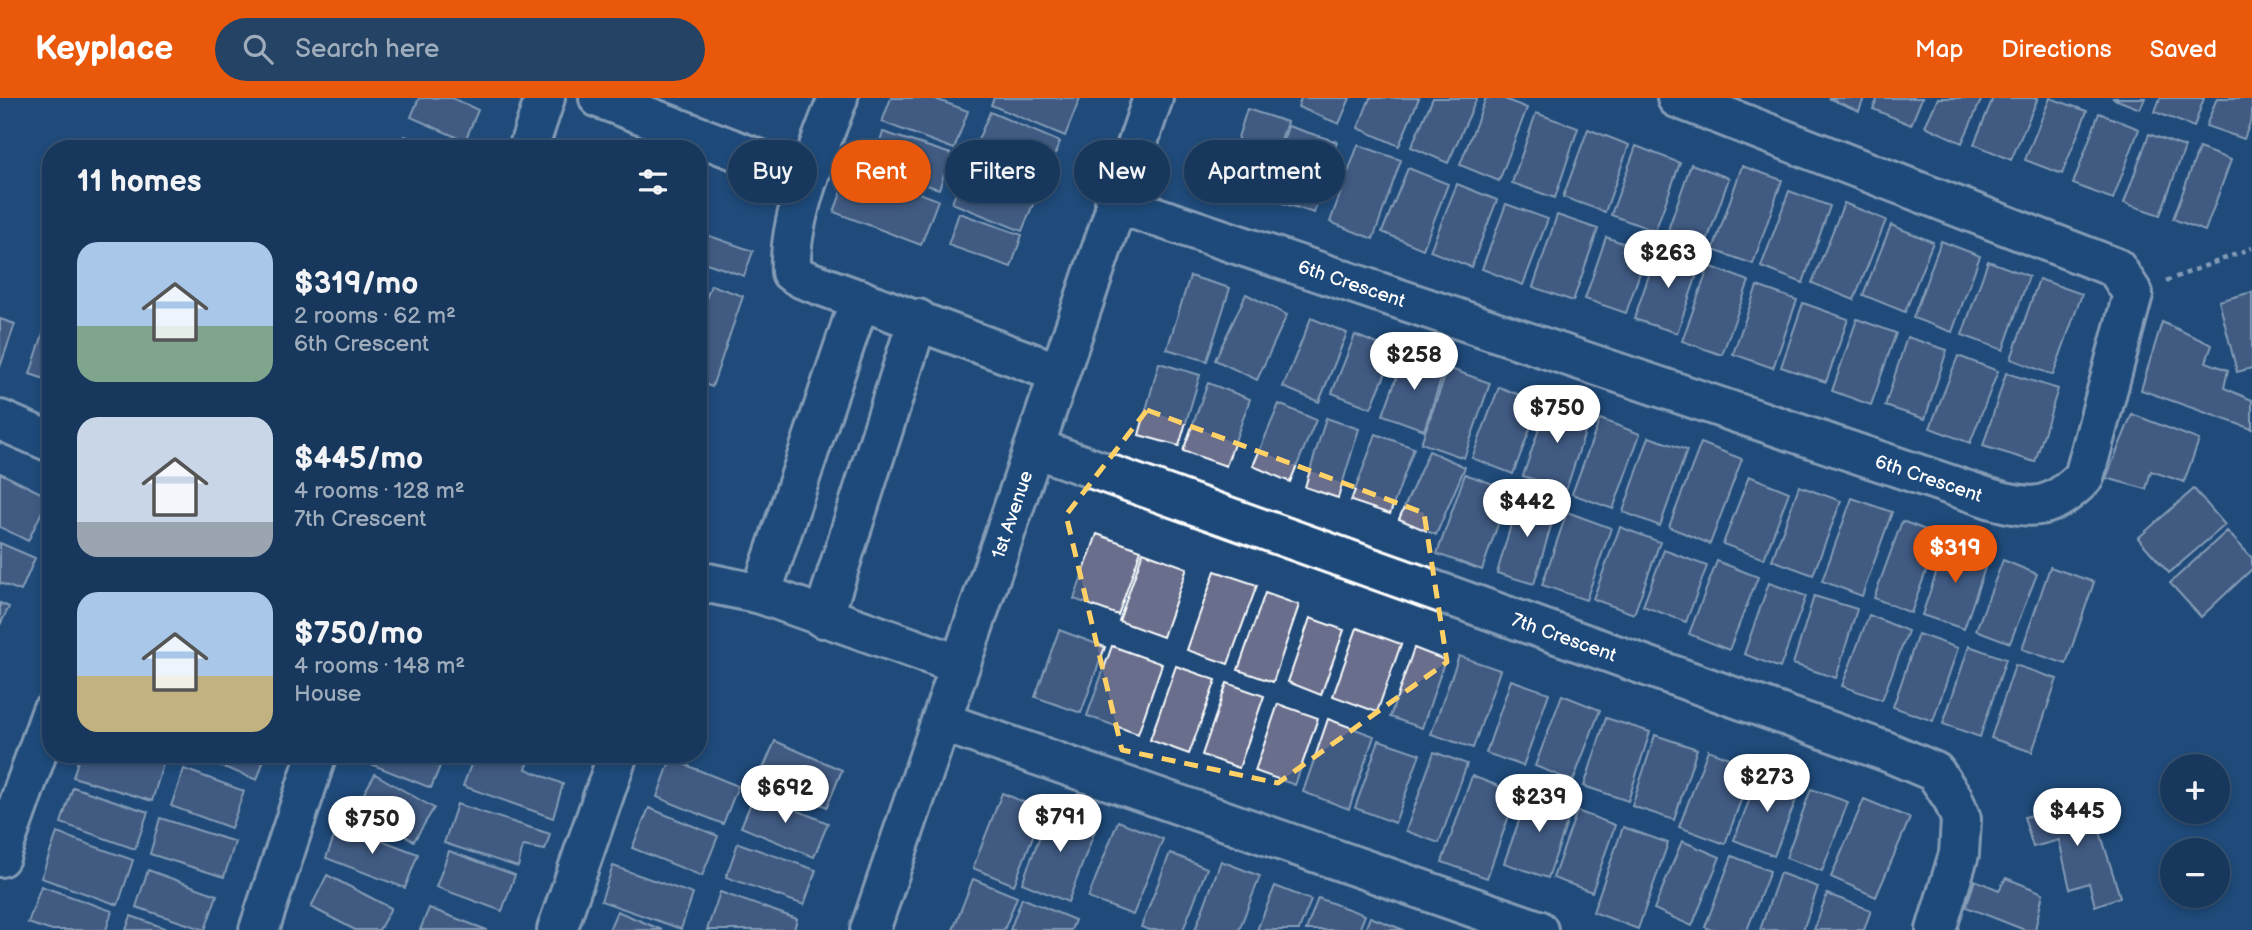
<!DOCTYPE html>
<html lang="en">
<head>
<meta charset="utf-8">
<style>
  :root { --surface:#17385c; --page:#244365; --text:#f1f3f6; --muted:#9eacbb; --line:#365272; --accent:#ea580c }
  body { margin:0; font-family:"Balsamiq Sans",sans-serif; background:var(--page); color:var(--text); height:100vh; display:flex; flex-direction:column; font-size:26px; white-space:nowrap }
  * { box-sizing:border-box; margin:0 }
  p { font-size:23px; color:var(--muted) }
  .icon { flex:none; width:38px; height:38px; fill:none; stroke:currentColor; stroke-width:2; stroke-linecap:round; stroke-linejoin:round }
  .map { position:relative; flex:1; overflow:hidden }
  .side { position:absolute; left:42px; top:42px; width:665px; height:623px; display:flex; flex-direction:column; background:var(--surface); border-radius:28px; box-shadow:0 4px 10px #0003,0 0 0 2px var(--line) }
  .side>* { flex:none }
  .banner { position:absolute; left:728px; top:42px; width:665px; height:63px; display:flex; gap:14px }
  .tools { position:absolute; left:2160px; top:656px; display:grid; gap:14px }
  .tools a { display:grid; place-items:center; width:70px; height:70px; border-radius:50%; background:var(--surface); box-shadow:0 4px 10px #0003,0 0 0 2px var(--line); font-size:35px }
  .price { position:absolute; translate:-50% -60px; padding:0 16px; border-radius:24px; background:#fff; color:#222; font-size:23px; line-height:46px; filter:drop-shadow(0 2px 4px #0008) }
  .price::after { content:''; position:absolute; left:50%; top:42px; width:21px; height:16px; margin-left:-10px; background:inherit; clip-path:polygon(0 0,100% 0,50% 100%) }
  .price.current { background:var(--accent); color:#fff }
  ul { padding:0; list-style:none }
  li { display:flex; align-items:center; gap:21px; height:175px; padding:0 35px }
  li span { display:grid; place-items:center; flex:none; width:196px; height:140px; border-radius:21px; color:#555 }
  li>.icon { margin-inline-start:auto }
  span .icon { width:84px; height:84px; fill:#fffc; stroke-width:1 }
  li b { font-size:30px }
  h2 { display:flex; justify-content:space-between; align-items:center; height:84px; padding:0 35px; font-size:30px }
  .pill { padding:0 24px; border-radius:32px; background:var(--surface); box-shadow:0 4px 10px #0003,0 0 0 2px var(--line); font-size:24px; line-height:63px }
  .pill.current { background:var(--accent); color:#fff }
  header { display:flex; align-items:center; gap:42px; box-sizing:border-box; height:98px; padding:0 35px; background:var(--accent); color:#fff }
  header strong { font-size:33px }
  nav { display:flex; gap:38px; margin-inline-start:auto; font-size:24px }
  .search { width:490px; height:63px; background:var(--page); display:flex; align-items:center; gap:18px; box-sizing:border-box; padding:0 24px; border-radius:38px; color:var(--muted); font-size:26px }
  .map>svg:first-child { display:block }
  .building { fill:#676e8c; stroke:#fff; stroke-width:2 }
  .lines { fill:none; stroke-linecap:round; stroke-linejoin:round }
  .minor-casing { stroke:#fff; stroke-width:44 }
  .path { stroke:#fff; stroke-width:4.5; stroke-dasharray:5 5; stroke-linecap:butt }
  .minor { stroke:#1f4a7a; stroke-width:38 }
  .marked { fill:none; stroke:#ffd166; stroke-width:5; stroke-dasharray:14 9; stroke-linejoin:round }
  .labels { text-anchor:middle; stroke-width:6; stroke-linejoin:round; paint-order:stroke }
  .street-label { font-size:19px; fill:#fff; stroke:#1f4a7a }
</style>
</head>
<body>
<header>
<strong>Keyplace</strong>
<div class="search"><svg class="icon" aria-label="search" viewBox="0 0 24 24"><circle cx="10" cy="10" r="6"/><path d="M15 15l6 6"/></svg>Search here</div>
<nav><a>Map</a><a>Directions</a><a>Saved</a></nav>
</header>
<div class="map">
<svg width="2252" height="832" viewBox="0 0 2252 832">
  <rect width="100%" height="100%" fill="#1f4a7a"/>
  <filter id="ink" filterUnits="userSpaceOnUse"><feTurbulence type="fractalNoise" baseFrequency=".0143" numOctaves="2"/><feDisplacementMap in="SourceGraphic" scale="14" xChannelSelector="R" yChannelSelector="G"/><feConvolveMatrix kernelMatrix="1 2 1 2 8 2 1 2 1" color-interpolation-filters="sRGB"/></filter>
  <g filter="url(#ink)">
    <path class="building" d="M419 0H452L478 12 465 43 411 19Z
      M891 0H933L968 13 954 51 882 24Z
      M994 0H1080L1065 38 991 7Z
      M1301 0H1350L1339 26 1298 9Z
      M1370 0H1419L1399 48 1358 30Z
      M1433 0H1477L1448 65 1411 49Z
      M1486 0H1502L1527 10 1499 83 1460 67Z
      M1828 0H1864L1859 13Z
      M1878 0H1922L1911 27 1873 11Z
      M1938 0H1982L1962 45 1925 28Z
      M1993 0H2038L2011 62 1974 46Z
      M2050 0 2087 13 2062 76 2025 62Z
      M2112 0H2145L2140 11Z
      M2160 0H2204L2194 29 2155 14Z
      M2217 0H2252V19L2244 41 2206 28Z
      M1247 11 1287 24 1268 81 1229 68Z
      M990 14 1060 44 1044 82 974 51Z
      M1536 15 1578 30 1555 100 1512 85Z
      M2099 15 2139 31 2113 101 2073 86Z
      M1288 28 1337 44 1314 115 1264 99Z
      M1588 31 1629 47 1605 114 1563 99Z
      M883 34 951 56 939 91 871 69Z
      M2149 36 2185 49 2160 117 2124 105Z
      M405 38 436 51H399Z
      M1358 47 1401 62 1373 141 1330 124Z
      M1636 48 1680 65 1655 133 1611 117Z
      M2199 50 2231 62 2205 133 2173 121Z
      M967 66 1038 94 1022 133 952 105Z
      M1691 66 1729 80 1706 146 1668 132Z
      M1742 68 1782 82 1753 166 1713 152Z
      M851 69 938 102 921 147 834 114Z
      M1408 70 1448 86 1423 151 1382 134Z
      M1457 86 1497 102 1471 169 1430 153Z
      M1789 93 1830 108 1803 185 1761 169Z
      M1844 105 1886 122 1854 202 1812 185Z
      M1506 106 1548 121 1523 187 1482 171Z
      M959 115 1022 137 1011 169 948 147Z
      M1557 117 1598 131 1573 203 1533 189Z
      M1891 127 1933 144 1905 214 1863 197Z
      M704 136 753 153 744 178 698 162Z
      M1606 139 1647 154 1626 215 1585 201Z
      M1941 143 1980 158 1952 234 1913 220Z
      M1659 148 1702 162 1677 235 1634 221Z
      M1988 163 2029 178 2003 252 1962 237Z
      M1709 168 1749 183 1722 257 1682 243Z
      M1190 178 1230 190 1207 263 1167 251Z
      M2039 181 2082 196 2053 277 2011 261Z
      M711 187 743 198 712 289 698 284V224Z
      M1757 188 1797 202 1773 270 1733 256Z
      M2252 194V270L2237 274 2219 203Z
      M1246 196 1287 217 1257 282 1215 262Z
      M1803 205 1848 221 1826 284 1781 269Z
      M50 214H51V283L30 276Z
      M1311 220 1347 235 1319 304 1283 289Z
      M0 221 15 226 0 269Z
      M1857 221 1896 235 1871 307 1832 293Z
      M2162 224 2212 247 2206 264 2228 272 2224 290 2252 302V331L2141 292Z
      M1355 237 1395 253 1371 310 1332 295Z
      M1907 239 1947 252 1925 321 1885 308Z
      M1405 256 1445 270 1424 332 1383 317Z
      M1958 258 1998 273 1970 345 1930 330Z
      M1159 265 1200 277 1179 348 1139 337Z
      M1448 270 1490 285 1464 360 1421 345Z
      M2006 275 2058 291 2035 364 1983 348Z
      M1208 285 1250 301 1226 368 1183 353Z
      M1499 289 1540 305 1513 376 1472 360Z
      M1549 301 1591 316 1566 392 1523 378Z
      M1279 306 1316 322 1290 384 1253 368Z
      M2132 316 2199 342 2184 384 2151 373 2146 391 2106 380Z
      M1326 320 1359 331 1338 400 1305 389Z
      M1600 321 1640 336 1613 411 1572 396Z
      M1376 336 1414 350 1390 416 1351 403Z
      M1649 339 1687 352 1660 428 1623 414Z
      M1701 345 1742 361 1710 446 1669 429Z
      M1429 353 1465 369 1436 437 1399 421Z
      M0 375 49 399 28 443 0 429Z
      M1465 376 1510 392 1482 472 1437 456Z
      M1749 378 1789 394 1764 461 1723 446Z
      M1799 388 1841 403 1813 477 1772 462Z
      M2194 391 2225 427 2169 475 2138 440Z
      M1520 396 1557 407 1534 486 1497 475Z
      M1852 400 1892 414 1862 498 1822 483Z
      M1567 414 1611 430 1586 502 1542 487Z
      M1902 423 1939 437 1911 515 1874 500Z
      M1620 429 1660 444 1634 516 1593 501Z
      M2227 433 2252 460V471L2201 519 2170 485Z
      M1097 436 1141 452 1118 517 1074 501Z
      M1947 443 1989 458 1964 531 1922 517Z
      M0 445 35 460 21 493 0 485Z
      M1664 452 1707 468 1686 524 1643 508Z
      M1143 454 1187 470 1163 539 1119 523Z
      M2003 462 2037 476 2010 545 1976 532Z
      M1717 463 1758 479 1729 552 1689 536Z
      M2050 469 2094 484 2066 566 2022 551Z
      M1215 473 1257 487 1228 566 1187 552Z
      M1769 485 1806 498 1780 570 1744 556Z
      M1265 495 1299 507 1273 584 1238 572Z
      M1814 498 1857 511 1836 580 1793 566Z
      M0 505 9 509 0 527Z
      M1869 517 1908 533 1882 602 1842 588Z
      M1310 520 1344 532 1321 597 1288 584Z
      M1357 530 1401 546 1377 614 1333 598Z
      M1059 532 1105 549 1081 615 1035 599Z
      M1918 536 1958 550 1933 623 1893 609Z
      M1112 548 1162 566 1138 636 1087 618Z
      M1969 548 2006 561 1980 639 1943 626Z
      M1414 550 1445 562 1422 630 1390 619Z
      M1459 558 1500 572 1473 650 1431 636Z
      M2015 567 2057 581 2032 654 1991 640Z
      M1176 568 1216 582 1189 656 1150 642Z
      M1511 582 1549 595 1523 668 1486 655Z
      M1227 585 1264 598 1239 670 1202 657Z
      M1562 597 1600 612 1573 683 1535 668Z
      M1278 606 1318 620 1295 687 1255 673Z
      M1606 620 1650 634 1628 703 1584 688Z
      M1328 621 1374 638 1349 711 1303 694Z
      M1655 637 1697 651 1674 722 1632 708Z
      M1379 642 1420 656 1395 725 1355 710Z
      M775 643 842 672 827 709 759 680Z
      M1708 652 1753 669 1725 746 1679 729Z
      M1434 654 1467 666 1439 745 1406 733Z
      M80 656H141L164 663 152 703 73 679Z
      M190 656H266L257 682Z
      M371 656H445L431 690 368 665Z
      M475 656H532L526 671 563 686 553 720 463 688Z
      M671 661 738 688 723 726 657 699Z
      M184 671 244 693 231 730 171 708Z
      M1760 674 1801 689 1774 758 1734 742Z
      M375 676 434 710 414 743 356 709Z
      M1472 678 1517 695 1487 780 1442 764Z
      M73 689 148 714 135 751 61 725Z
      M1811 691 1848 704 1822 773 1786 760Z
      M1530 692 1573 707 1548 780 1504 765Z
      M755 695 828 725 814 759 741 729Z
      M1002 695 1043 712 1014 787 973 770Z
      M1864 701 1910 720 1876 799 1831 779Z
      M2091 704 2120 799 2095 808 2089 785 2070 791 2059 742 2033 749 2024 719Z
      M457 706 550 736 545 752 523 748 518 769 444 745Z
      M1051 709 1097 727 1068 804 1022 785Z
      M649 710 718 738 702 778 632 750Z
      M1577 713 1615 727 1592 794 1553 780Z
      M160 720 235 744 224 779 150 756Z
      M1118 723 1163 741 1133 817 1088 800Z
      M339 726 418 756 405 790 326 760Z
      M1623 729 1668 745 1638 831 1593 814Z
      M57 735 133 762 118 807 41 780Z
      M1682 743 1720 759 1692 828 1654 811Z
      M738 745 816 772 804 807 726 779Z
      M449 753 515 777 502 813 436 789Z
      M1170 755 1207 770 1183 832H1150L1141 829Z
      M1732 758 1770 773 1747 832H1711L1705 829Z
      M1221 763 1260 778 1239 832H1195Z
      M613 768 693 796 681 831 601 803Z
      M148 772 217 797 205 832 136 809Z
      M1780 775 1818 789 1803 832H1760Z
      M327 777 391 810 379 832H355L311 809Z
      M2006 780 2043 795 2035 832H2025L1966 809 1975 782 1999 792Z
      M973 781 1017 799 1004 832H953Z
      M41 788 112 813 106 832H49L28 825Z
      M1275 788 1311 802 1299 832H1257Z
      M720 794 797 821 794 832H707Z
      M1827 796 1871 812 1864 832H1814Z
      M1022 800 1075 822 1071 832H1010Z
      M1318 800 1365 817 1359 832H1306Z
      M429 810 487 832H420Z
      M617 813 662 832H609Z
      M131 818 170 832H126Z
      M1370 819 1404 832H1365Z"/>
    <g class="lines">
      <g class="minor-casing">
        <g id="minor">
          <path d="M599 0 808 80"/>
          <path d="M838 0C819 49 788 121 791 174L803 181 1059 275"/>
          <path d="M528 51 545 0"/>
          <path id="s1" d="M1115 105 1989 400C2034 413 2051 412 2084 379L2133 196 2116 170 1677 0"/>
          <path d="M0 322 51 344"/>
          <path id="s2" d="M1035 350 1888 654 1935 674 1953 701 1961 721 1959 756 1936 832"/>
          <path d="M698 489 708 485 761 496 960 567"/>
          <path d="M761 496 860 201"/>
          <path d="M823 520 918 221"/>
          <path d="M942 624 1538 832"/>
          <path d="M0 759 51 615"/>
          <path d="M259 832 317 656"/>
          <path d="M557 832 618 656"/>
          <path id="s3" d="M870 832 1153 0"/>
        </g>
      </g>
      <path class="path" d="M2166 183 2252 150"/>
      <use href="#minor" class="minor"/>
    </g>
  </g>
  <path d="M0 0H2252V832H0ZM1147 312 1424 415 1447 564 1278 685 1122 652 1066 417Z" fill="#1f4a7a" fill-opacity=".55" fill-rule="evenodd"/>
  <path class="marked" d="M1147 312 1424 415 1447 564 1278 685 1122 652 1066 417Z"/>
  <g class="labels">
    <g class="street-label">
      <text dy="7" stroke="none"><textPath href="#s1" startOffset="250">6th Crescent</textPath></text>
      <text dy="7" stroke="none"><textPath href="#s1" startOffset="859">6th Crescent</textPath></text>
      <text dy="7" stroke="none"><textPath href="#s3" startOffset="439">1st Avenue</textPath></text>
      <text dy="7" stroke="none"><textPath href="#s2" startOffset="562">7th Crescent</textPath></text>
    </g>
  </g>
</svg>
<div class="tools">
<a>+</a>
<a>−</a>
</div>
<b class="price" style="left:1668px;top:192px">$263</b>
<b class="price" style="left:1414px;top:294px">$258</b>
<b class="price" style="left:1557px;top:347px">$750</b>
<b class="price" style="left:1527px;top:441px">$442</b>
<b class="price current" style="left:1955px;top:487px">$319</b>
<b class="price" style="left:1767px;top:716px">$273</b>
<b class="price" style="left:785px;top:727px">$692</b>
<b class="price" style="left:1539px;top:736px">$239</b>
<b class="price" style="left:2077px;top:750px">$445</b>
<b class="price" style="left:1060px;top:756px">$791</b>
<b class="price" style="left:372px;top:758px">$750</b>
<div class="banner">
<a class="pill">Buy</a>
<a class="pill current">Rent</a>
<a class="pill">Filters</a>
<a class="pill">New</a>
<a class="pill">Apartment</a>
</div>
<section class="side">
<h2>11 homes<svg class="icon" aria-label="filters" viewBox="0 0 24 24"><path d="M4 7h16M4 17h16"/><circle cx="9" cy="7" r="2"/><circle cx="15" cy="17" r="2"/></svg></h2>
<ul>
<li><span style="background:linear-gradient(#a9c7e8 60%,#7fa58c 0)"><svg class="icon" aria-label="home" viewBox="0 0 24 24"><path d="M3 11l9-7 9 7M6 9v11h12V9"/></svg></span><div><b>$319/mo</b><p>2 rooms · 62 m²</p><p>6th Crescent</p></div></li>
<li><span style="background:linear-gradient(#c9d6e8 75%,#9aa5b1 0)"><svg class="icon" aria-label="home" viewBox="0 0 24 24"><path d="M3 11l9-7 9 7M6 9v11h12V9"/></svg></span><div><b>$445/mo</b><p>4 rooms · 128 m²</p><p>7th Crescent</p></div></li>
<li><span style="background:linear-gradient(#a9c7e8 60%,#c2b280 0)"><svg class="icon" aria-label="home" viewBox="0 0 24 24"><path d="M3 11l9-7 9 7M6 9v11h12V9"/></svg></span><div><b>$750/mo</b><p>4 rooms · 148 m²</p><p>House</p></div></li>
</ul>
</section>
</div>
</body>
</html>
